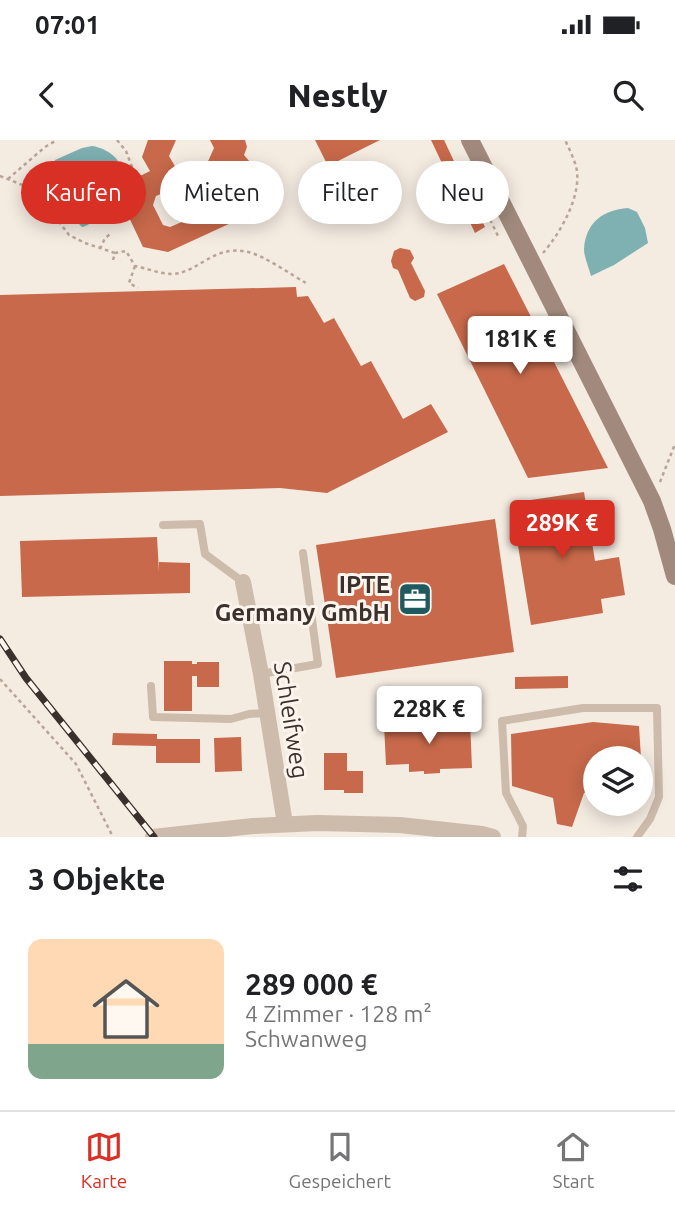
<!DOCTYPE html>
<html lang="de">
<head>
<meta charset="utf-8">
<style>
  :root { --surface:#fff; --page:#f2f2f2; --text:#202124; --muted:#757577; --line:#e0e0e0; --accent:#d93025 }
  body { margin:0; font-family:Ubuntu,sans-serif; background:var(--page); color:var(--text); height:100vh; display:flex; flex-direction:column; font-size:26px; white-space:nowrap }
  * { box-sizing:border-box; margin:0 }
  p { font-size:23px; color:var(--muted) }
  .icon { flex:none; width:38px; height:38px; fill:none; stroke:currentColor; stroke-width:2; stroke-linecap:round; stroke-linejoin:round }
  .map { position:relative; height:697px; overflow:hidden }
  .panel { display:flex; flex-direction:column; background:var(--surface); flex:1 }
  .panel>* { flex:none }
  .banner { position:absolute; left:21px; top:21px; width:634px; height:63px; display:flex; gap:14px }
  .tools { position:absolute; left:583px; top:606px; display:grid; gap:14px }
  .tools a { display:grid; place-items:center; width:70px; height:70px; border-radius:50%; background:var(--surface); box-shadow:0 4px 18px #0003; font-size:35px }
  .price { position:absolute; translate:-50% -60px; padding:0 16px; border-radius:7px; background:#fff; color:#222; font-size:23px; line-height:46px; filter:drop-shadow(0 2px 4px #0008) }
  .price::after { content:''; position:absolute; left:50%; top:42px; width:21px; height:16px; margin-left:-10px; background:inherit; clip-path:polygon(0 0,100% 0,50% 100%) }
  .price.current { background:var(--accent); color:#fff }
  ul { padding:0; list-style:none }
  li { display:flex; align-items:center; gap:21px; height:175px; padding:0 28px }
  li span { display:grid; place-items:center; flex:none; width:196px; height:140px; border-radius:14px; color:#555 }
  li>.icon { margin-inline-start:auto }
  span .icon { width:84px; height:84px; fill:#fffc; stroke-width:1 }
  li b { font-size:30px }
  h2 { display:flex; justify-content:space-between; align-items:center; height:84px; padding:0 28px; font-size:30px }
  .pill { padding:0 24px; border-radius:32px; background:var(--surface); box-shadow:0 4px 18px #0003; font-size:24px; line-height:63px }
  .pill.current { background:var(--accent); color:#fff }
  .status { display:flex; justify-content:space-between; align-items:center; height:49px; padding:0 35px; background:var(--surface); direction:ltr }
  .status svg { height:19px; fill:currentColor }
  header { display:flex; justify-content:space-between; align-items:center; height:91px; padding:0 28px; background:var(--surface); font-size:32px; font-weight:800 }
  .dock { display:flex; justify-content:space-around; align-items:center; height:98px; border-top:2px solid var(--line); background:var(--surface); font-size:19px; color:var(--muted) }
  .dock a { display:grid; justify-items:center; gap:4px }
  .dock .current { color:var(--accent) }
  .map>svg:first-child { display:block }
  .water { fill:#7fb0b2 }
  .building { fill:#c8694b; fill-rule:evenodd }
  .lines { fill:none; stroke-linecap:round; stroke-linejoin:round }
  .path { stroke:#b9a596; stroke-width:2.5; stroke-dasharray:3.5 3.5; stroke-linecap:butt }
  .lane { stroke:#cdbbac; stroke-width:8 }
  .street { stroke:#cdbbac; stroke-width:16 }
  .secondary { stroke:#a18a7d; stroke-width:18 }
  .rail-casing { stroke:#3b302b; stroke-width:7 }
  .rail { stroke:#fbf5ee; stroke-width:4.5; stroke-dasharray:13; stroke-linecap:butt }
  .labels { text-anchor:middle; stroke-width:6; stroke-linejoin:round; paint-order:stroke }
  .poi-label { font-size:24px; font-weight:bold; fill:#3b302b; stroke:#fbf5ee; text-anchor:end }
  .street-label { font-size:24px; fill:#3b302b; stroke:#fbf5ee }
</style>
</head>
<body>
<div class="status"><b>07:01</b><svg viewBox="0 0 49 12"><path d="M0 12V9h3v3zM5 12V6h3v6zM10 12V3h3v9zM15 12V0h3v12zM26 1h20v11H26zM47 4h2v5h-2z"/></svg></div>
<header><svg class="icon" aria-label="back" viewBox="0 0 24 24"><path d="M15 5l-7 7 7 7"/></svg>Nestly<svg class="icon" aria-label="search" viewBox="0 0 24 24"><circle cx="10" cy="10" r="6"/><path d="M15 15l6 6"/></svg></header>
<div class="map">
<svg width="675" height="697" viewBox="0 0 675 697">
  <rect width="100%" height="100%" fill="#f4ebe1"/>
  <path class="water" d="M92 6C101 7 113 13 118 21L80 39C86 54 107 82 82 87L78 83C74 60 64 51 49 34L55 20 82 8Z
    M628 68 637 72 645 88 648 103 614 125 591 136C589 128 584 117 584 109 586 82 603 70 628 68Z"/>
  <path class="building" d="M148 0H176L169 16 176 28 191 34 205 28 214 8 210 0H245L247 7 244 15 250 22 245 34 235 36 231 47 217 53 231 83 168 112 143 107 126 71 111 78 93 41 127 24 134 39 150 31 142 17ZM168 51 186 54 194 69 191 78 170 87 163 85 153 65 156 56Z
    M315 0H380L328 26Z
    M431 0H444L485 87 475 93Z
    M400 108 410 110 414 118 411 123 425 151 424 157 415 161 410 158 398 130 393 128 391 121 394 111Z
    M504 124 608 328 528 338 437 154Z
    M296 147 297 157 308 156 324 183 334 178 361 226 371 221 403 279 431 264 448 292 327 353 280 348 0 356V155Z
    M584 352 595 421 619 417 625 455 601 459 603 473 531 485 511 363Z
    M495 379 514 512 336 538 316 405Z
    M157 397 159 432V422L190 423V453L22 457 20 401Z
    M164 521H192V524H197V522H219V547H197V536H192V571H164Z
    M568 536V548L515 549V537Z
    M470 580 472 628 440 629V633L424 634V631L409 632V624L386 625 384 584Z
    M593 582 639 586 641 618H595V648L584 653 572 687 557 684 553 658 512 646 511 594Z
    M113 593 157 594V599H200V623H156V606L112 605Z
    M241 597 242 631 215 632 214 598Z
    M324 613H347V631H363V653H344V650H324Z"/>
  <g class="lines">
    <path class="path" d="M117 0 126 11 135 35
      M0 36 35 50 69 95 85 103 115 113
      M8 39 45 7 57 0
      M481 61 499 98
      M100 109 105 98 112 93
      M543 113C561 92 583 54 576 26 573 17 569 8 565 0
      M113 120 115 113 126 111 135 126C146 128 160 134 172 134 199 133 213 104 248 112 265 116 290 134 306 143
      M135 126 129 143 138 148
      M660 342 675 304
      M0 539 76 624 113 697"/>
    <path class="lane" d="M163 385 200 384 205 414 243 442
      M261 534 318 524 303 413
      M151 546 153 577 231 579 249 574 267 573
      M522 697 523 686 506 653 502 581 583 568H657L659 657 650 679 637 697"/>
    <path class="street" d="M243 442 261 534 285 684
      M153 697 253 686 317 683 400 685 482 694 493 697"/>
    <path class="secondary" d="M470 0 652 361 662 389 675 436"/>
    <g class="rail-casing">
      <path id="rail" d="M0 499 26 538 154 697"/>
    </g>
    <use href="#rail" class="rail"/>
  </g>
  <defs>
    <g id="office-square" transform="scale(1.75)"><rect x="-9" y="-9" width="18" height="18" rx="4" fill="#1f5a5e" stroke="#fbf5ee"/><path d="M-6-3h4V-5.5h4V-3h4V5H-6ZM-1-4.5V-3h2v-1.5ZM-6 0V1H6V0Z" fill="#fff"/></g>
  </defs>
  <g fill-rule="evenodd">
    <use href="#office-square" x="415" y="459"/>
  </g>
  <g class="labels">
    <g class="poi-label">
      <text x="390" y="453">IPTE<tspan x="390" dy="28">Germany GmbH</tspan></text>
    </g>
    <g class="street-label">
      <text transform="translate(291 580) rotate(81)" y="8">Schleifweg</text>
    </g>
  </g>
</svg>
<div class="tools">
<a><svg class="icon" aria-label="layers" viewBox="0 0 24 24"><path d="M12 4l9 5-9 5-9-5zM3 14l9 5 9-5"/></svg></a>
</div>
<b class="price" style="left:520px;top:236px">181K €</b>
<b class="price current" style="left:562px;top:420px">289K €</b>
<b class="price" style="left:429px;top:606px">228K €</b>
<div class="banner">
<a class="pill current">Kaufen</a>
<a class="pill">Mieten</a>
<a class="pill">Filter</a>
<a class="pill">Neu</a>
</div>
</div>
<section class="panel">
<h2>3 Objekte<svg class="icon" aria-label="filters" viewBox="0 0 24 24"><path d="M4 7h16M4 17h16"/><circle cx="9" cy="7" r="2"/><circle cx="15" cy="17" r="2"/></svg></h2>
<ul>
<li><span style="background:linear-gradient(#ffd9b3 75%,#7fa58c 0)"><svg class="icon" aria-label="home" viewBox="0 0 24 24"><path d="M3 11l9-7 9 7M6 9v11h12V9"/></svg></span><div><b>289 000 €</b><p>4 Zimmer · 128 m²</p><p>Schwanweg</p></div></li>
</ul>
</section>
<nav class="dock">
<a class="current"><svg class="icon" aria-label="map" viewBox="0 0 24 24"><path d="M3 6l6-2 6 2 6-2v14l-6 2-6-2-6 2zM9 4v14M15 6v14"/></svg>Karte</a>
<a><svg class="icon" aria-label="saved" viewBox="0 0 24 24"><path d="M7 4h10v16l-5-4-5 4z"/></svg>Gespeichert</a>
<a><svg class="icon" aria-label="home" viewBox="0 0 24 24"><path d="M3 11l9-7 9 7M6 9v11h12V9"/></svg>Start</a>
</nav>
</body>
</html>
